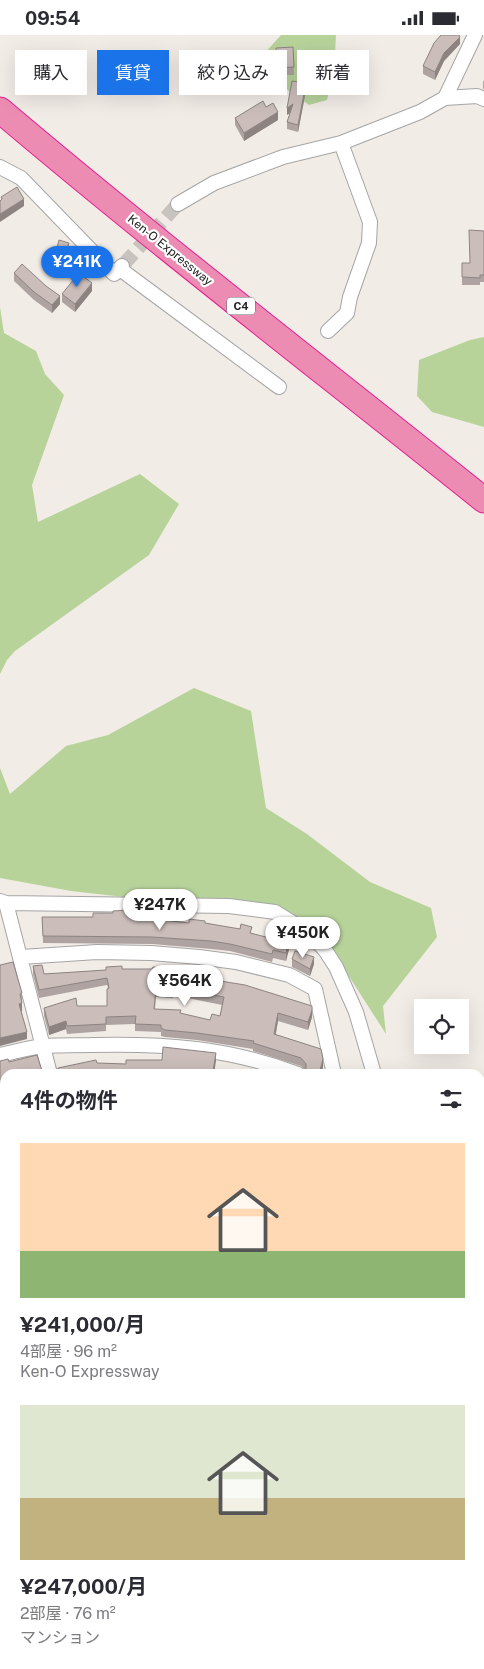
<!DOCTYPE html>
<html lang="ja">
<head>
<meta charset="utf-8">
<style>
  :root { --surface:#fff; --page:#f7f7f7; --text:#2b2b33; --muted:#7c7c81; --accent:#1a73e8 }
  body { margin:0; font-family:"Public Sans","Noto Sans JP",sans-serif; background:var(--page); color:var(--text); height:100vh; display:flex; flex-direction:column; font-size:19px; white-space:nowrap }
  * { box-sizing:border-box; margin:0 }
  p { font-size:16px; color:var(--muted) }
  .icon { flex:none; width:28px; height:28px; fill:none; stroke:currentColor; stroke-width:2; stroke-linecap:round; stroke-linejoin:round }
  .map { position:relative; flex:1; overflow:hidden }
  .sheet { position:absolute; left:0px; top:1034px; width:485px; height:601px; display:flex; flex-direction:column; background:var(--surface); border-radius:15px 15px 0 0; box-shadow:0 5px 20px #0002 }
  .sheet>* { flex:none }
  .banner { position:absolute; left:15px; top:15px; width:455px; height:45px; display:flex; gap:10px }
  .tools { position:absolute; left:414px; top:964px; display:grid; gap:10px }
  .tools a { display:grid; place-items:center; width:55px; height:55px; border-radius:0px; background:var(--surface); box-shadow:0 5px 20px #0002; font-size:25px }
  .price { position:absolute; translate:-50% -42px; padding:0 11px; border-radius:18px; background:#fff; color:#222; font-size:16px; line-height:32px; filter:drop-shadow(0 1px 2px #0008) }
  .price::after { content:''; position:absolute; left:50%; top:30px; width:15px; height:11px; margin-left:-8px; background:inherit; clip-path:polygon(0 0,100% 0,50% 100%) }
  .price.on { background:var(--accent); color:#fff }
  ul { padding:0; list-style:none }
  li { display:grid; align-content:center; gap:10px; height:265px; padding:0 20px }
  li span { display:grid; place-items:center; height:155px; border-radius:0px; color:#555 }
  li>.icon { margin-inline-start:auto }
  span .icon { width:90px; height:90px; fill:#fffc; stroke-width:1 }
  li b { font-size:21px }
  h2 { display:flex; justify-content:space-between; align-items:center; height:60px; padding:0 20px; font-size:21px }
  .tag { padding:0 18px; border-radius:0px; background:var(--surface); box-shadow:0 5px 20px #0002; font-size:18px; line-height:45px }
  .tag.on { background:var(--accent); color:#fff }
  .status { display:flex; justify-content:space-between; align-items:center; height:35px; padding:0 25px; background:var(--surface); direction:ltr }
  .status svg { height:14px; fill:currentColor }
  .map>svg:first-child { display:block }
  .forest { fill:#b7d39a }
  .park { fill:#ccfdc4 }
  .water { fill:#a6e1e1 }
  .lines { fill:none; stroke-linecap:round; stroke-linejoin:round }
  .minor-tunnel { stroke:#c8c3bf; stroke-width:14; stroke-dasharray:14 7; stroke-linecap:butt }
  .minor-casing { stroke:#a5a5a5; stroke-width:16 }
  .tertiary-casing { stroke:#a5a5a5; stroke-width:19 }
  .motorway-casing { stroke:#e51f8f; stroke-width:27 }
  .minor { stroke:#fff; stroke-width:14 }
  .tertiary { stroke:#fff; stroke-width:18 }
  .motorway { stroke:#ec8cb3; stroke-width:25 }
  .wall { fill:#aea3a0; fill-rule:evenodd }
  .shaded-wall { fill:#8d8482 }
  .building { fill:#cabdba; stroke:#8d8482; fill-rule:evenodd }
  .labels { text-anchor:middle; stroke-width:4.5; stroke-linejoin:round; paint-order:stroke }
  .shield { fill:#fff; stroke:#646464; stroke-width:1 }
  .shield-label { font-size:11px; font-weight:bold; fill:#212121 }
  .street-label { font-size:12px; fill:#212121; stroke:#fff }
</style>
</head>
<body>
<div class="status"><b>09:54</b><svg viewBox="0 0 49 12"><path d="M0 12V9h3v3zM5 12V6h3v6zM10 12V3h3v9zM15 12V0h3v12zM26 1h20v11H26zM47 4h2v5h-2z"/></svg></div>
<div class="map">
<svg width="484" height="1634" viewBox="0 0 484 1634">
  <rect width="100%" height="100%" fill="#f2ece7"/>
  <path class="forest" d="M281 0H336L334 36 327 65 309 70 279 49 263 20Z
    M0 272 4 298 36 316 45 339 64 360 32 450 38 487 140 439 179 469 149 520 15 616 7 625 0 639Z
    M484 302V392L432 377 417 361 419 325 470 305Z
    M194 653 251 676 266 773 307 799 370 847 431 873 437 902 383 971 386 999 343 932 301 882 71 856 0 843V733L10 759 66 711 108 700Z"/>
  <path class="park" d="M5 1439V1630H129L135 1634H0V1440Z"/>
  <path class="water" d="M5 1544V1630H67V1634H0V1546Z"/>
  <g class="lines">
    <path class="minor-tunnel" d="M124 229 178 169"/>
    <g class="minor-casing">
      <path id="minor" d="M445 63 477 61 484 64
        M0 132 21 143 114 239 122 231
        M178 169 214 148 283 122 341 108 420 77 445 63 475 0
        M120 234 279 352
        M328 296 347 278 350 262 369 208 370 187 341 108
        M0 866 6 868 229 871 275 877 309 898 325 915 336 932 356 977 374 1039
        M6 868 50 1039
        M21 922 97 917 151 918 199 922 236 927 289 940 315 954 334 1039
        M0 1020C15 1017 30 1012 45 1011 60 1010 76 1010 91 1010 165 1008 229 1013 298 1039
        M0 1121 5 1142
        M0 1204 5 1203
        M0 1296 5 1294
        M480 1325 484 1327
        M0 1363 5 1362
        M480 1370H484
        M0 1430 5 1429
        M480 1475 484 1479
        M480 1560 484 1564
        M141 1630 147 1634
        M259 1630 264 1634
        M367 1630 371 1634
        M457 1630 460 1634
        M299 1634 302 1630"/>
    </g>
    <g class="tertiary-casing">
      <path id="tertiary" d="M0 1250 5 1248
        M480 1416 484 1419"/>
    </g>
    <g class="motorway-casing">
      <path id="motorway" d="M0 75C158 209 322 335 484 465"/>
    </g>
    <use href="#minor" class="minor"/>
    <use href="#tertiary" class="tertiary"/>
    <use href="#motorway" class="motorway"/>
  </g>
  <path class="wall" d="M460 9 444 26 435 45 423 39V31Z
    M293 12 294 40H277L276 13Z
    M308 45 298 97 287 94V87L290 78 287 80Z
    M484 45V54H483V47Z
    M266 72 278 85 244 106 235 90V83Z
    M484 196V247H480V250H462V228H470Z
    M69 212 64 227 55 224V220Z
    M14 238 60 269 52 278 34 265 14 246Z
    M92 256 75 277 62 267V259Z
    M127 881 189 888H205L252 898 290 910 286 926 273 923 272 927 230 916 211 914 152 909 43 908 42 882H93Z
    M292 924 314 929 310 941 292 932Z
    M0 930 22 958V976H21L27 1004Z
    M33 931 44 939 122 934 174 935 196 942 312 982 308 995 278 986 276 999 323 1032 321 1039H301L305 1035 301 1031 253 1016V1014L197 1005 165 1002 161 1001V997L135 996V989L106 990V996L67 999 66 994 49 1000 44 981V973L107 971 108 953 107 950 39 963 33 939ZM173 960 222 970 220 981 210 985 155 974 156 962 173 963Z
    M0 1026 5 1039V1114L2 1113 0 1103 3 1102 0 1090Z
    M5 1263V1286H2L0 1287V1265Z
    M484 1370V1404L480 1401V1371Z
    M480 1428 484 1431V1468L480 1467Z
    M484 1479V1553L483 1552H480Z
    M383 1630H442L446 1634H386Z
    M468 1630H480L484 1634H471Z"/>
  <path class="shaded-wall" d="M460 2V9L444 26 435 45V37L444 18Z
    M308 38V45L298 97V90Z
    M293 69V76L287 80V73Z
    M278 77V85L244 106V98Z
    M24 164V171L0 187V179Z
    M69 208V212L64 227V223Z
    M92 248V256L75 277V269Z
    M60 261V269L52 278V270Z
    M290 903V910L286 926V918Z
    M314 922V929L310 941V934Z
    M22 968V976L19 977V969Z
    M312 975V982L308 995V987Z
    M278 978V986L274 1006V999Z
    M66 986V994L49 1000V992Z
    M27 997V1004L0 1011V1003Z
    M216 1018V1026L214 1039 213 1036Z
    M323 1024V1032L321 1039H319Z
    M2 1105V1113H0V1106Z
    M5 1225V1233L0 1234V1238V1227Z
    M2 1278V1286L0 1287V1279Z
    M483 1544V1552H480V1545Z
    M392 1630H394V1634H390V1631Z"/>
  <path class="building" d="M441 0H459L460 2 444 18 435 37 423 31 434 8Z
    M293 12 294 32 277 33 276 13Z
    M302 37 308 38 298 90 287 87 293 69 287 73 292 46 299 47Z
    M263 66 266 72 273 68 278 77 244 98 235 83Z
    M17 152 24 164 0 179V166L2 164 1 162Z
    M469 195 484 196V240H480V243L462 242V228H470Z
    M59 205 69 208 64 223 55 220Z
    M22 229 46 251 60 261 52 270 34 257 14 238Z
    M79 238 92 248 75 269 62 259Z
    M127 875V881L189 888V884L205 886V888L240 894 241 889 252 892 250 898 274 904 275 899 290 903 286 918 273 915 272 919 230 909 211 906 152 902 43 901 42 882H93V878H113V876Z
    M295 916 314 922 310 934 292 924Z
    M13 927 22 958 20 959 22 968 19 969 27 997 0 1003V930Z
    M42 930 44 939 106 935V932L122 931V934H152L153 932 174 934V935L196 940V942L245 950 312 971V975L308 987 278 978 274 999 321 1014 323 1024 319 1039H301L306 1035V1029L301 1023 253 1008 254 1006 197 998 165 995 161 993V990L135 989 136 981 106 982V989L67 991 66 986 49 992 44 973 76 963 77 971H107V954L109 953 107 943 39 955 33 931ZM173 953 224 962 220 981 212 979 210 985 180 978 181 975 154 974 156 954 173 955Z
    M163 1012 216 1018 213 1036 220 1037V1039H54L56 1037 58 1033 96 1025 97 1028 126 1029V1025H162Z
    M37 1020 42 1036 46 1039H5V1107L2 1105 0 1106V1103L5 1101 0 1082V1026L8 1024 9 1027Z
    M285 1036 294 1039H284Z
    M5 1212V1225L0 1227V1214Z
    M5 1263V1278H2L0 1279V1265Z
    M484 1370V1396L480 1393V1371Z
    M480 1428 484 1431V1460L480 1459Z
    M480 1478 484 1479V1545L483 1544 480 1545Z
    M480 1563 484 1564V1634H476L473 1630H480Z
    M310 1630H363L368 1634H307Z
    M395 1630H442L446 1634H397Z"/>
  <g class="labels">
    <rect class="shield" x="227" y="262.5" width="28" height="17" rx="4"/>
    <g class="shield-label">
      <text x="241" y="275">C4</text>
    </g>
    <g class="street-label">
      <text transform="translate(170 215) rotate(39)" y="4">Ken-O Expressway</text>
    </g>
  </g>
</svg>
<div class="tools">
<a><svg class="icon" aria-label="locate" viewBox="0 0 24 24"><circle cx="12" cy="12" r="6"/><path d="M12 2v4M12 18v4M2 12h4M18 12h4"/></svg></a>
</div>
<b class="price on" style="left:77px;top:253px">¥241K</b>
<b class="price" style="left:160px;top:896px">¥247K</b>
<b class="price" style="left:303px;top:924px">¥450K</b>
<b class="price" style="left:185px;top:972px">¥564K</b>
<div class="banner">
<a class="tag">購入</a>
<a class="tag on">賃貸</a>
<a class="tag">絞り込み</a>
<a class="tag">新着</a>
</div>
<section class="sheet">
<h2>4件の物件<svg class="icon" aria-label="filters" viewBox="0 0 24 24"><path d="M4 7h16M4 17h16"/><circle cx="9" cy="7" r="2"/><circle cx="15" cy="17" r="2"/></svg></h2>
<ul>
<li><span style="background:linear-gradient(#ffd9b3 70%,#8fb573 0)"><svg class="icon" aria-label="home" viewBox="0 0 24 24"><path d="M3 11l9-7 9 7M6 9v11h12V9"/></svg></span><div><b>¥241,000/月</b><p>4部屋 · 96 m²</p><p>Ken-O Expressway</p></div></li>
<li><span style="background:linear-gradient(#dfe7d0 60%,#c2b280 0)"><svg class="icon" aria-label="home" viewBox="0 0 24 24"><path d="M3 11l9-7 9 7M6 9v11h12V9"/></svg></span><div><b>¥247,000/月</b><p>2部屋 · 76 m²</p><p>マンション</p></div></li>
</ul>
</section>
</div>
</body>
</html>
